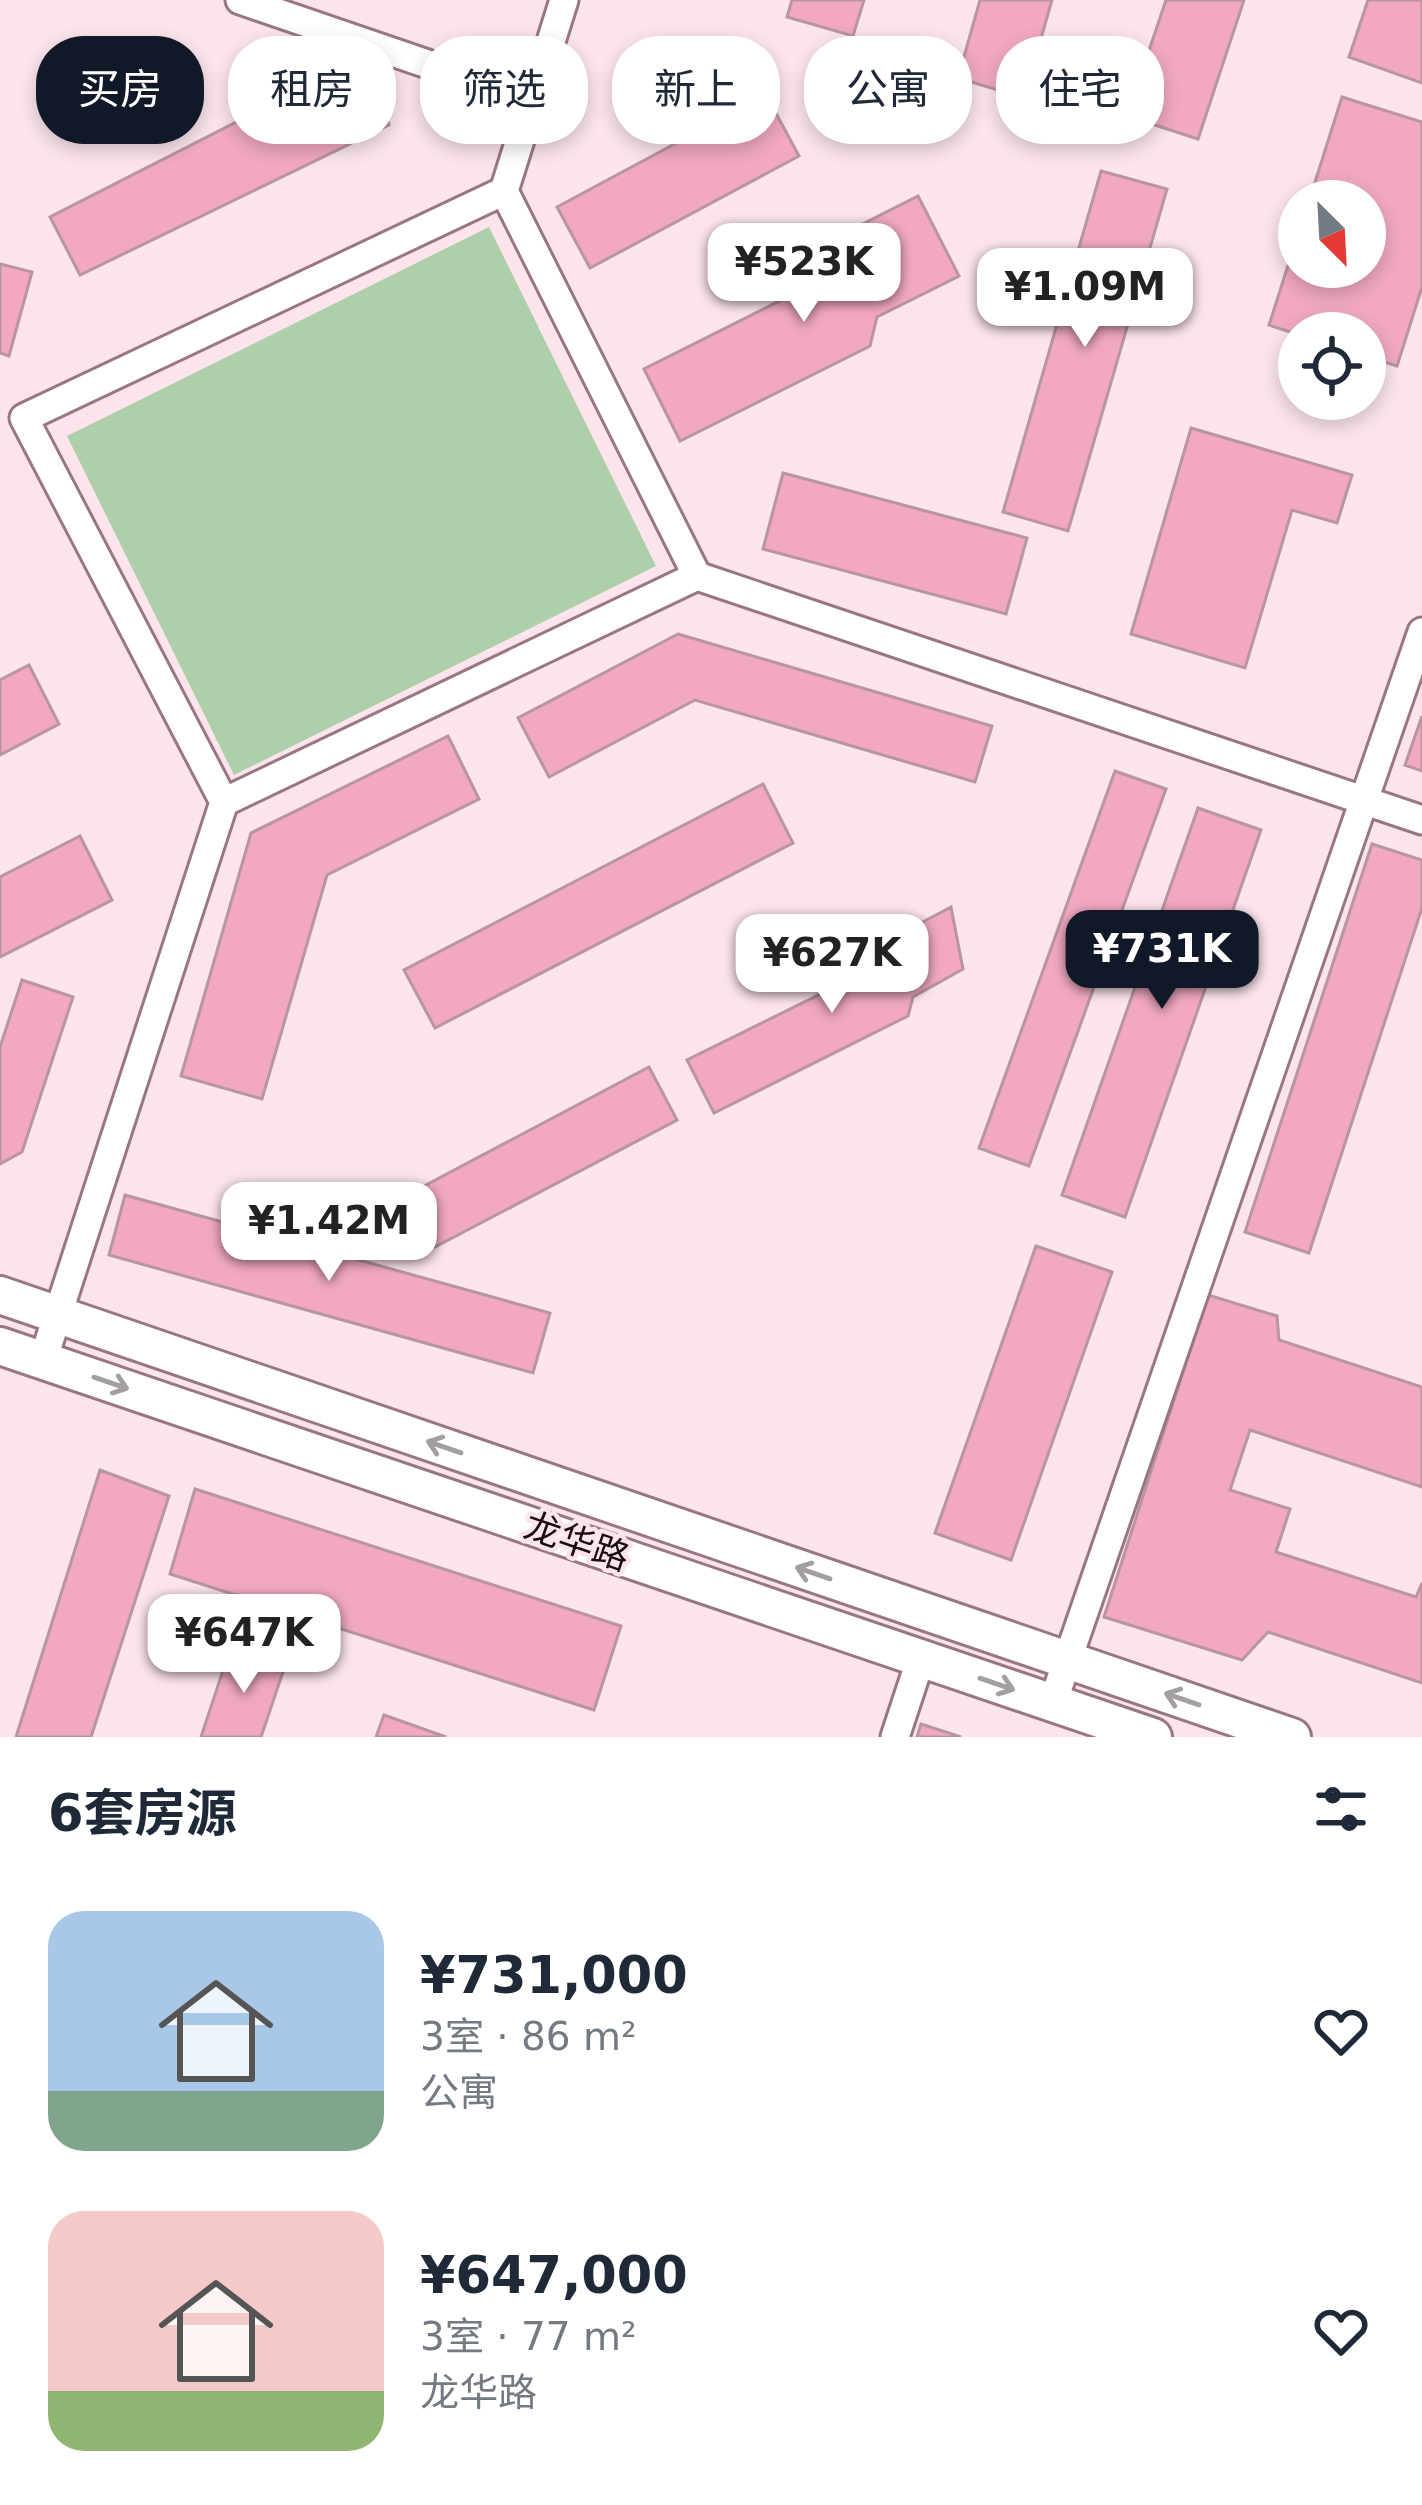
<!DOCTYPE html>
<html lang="zh">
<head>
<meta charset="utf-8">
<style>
  :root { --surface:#fff; --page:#f2f2f3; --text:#1f2937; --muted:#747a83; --accent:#111827 }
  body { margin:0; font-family:"DejaVu Sans","Noto Sans SC",sans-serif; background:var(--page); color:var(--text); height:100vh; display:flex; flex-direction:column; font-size:45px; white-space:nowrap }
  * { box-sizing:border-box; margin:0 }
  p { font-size:39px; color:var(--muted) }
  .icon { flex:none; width:66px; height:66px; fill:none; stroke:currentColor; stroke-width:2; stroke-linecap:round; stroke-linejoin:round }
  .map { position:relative; height:1737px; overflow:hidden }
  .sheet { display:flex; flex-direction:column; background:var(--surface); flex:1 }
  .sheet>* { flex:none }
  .banner { position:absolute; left:36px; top:36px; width:1350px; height:108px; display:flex; gap:24px }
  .needle { width:78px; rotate:156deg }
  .fabs { position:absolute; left:1278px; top:180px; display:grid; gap:24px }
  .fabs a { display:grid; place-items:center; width:108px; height:108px; border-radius:50%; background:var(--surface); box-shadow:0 6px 18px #0003; font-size:60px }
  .price { position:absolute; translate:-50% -102px; padding:0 27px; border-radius:24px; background:#fff; color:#222; font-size:39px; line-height:78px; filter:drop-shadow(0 3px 6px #0008) }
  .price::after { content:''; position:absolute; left:50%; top:72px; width:36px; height:27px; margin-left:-18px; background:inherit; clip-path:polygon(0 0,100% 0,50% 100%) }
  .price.active { background:var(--accent); color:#fff }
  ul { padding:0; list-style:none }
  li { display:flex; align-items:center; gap:36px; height:300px; padding:0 48px }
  li span { display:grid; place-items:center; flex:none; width:336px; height:240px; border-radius:36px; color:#555 }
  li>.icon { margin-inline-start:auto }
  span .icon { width:144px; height:144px; fill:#fffc; stroke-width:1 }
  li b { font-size:51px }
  h2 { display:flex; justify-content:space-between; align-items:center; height:144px; padding:0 48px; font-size:51px }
  .tag { padding:0 42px; border-radius:48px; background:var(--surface); box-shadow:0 6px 18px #0003; font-size:42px; line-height:108px }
  .tag.active { background:var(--accent); color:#fff }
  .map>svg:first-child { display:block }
  .green { fill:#adcfaa }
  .building { fill:#f1a8c0; stroke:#b895a0; stroke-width:3 }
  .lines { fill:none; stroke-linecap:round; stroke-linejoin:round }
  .street-casing { stroke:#997782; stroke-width:33 }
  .secondary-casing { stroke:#997782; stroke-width:42 }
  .street { stroke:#fff; stroke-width:27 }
  .secondary { stroke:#fff; stroke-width:36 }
  .oneway { stroke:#a39e9f }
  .labels { text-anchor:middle; stroke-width:9; stroke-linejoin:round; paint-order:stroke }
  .street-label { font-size:36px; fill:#180c10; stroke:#fbe4eb }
</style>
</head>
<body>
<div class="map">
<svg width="1422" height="1737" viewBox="0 0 1422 1737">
  <rect width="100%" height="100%" fill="#fbe4eb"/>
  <path class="green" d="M489 227 656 566 234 775 67 436Z"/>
  <path class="building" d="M792 0H864L853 36 787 17Z
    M980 0H1052L1024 98 958 78Z
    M1166 0H1244L1198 139 1127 116Z
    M1368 0H1422V83L1349 57Z
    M368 55 389 125 80 275 50 217Z
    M766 95 799 156 590 268 557 207Z
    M1342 97 1422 122V287L1397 366 1365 356V333L1299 335 1269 325 1299 231V267H1365V201H1309Z
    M1101 171 1167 189 1068 531 1003 512Z
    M918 196 959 276 877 317 870 346 680 441 644 369 869 256 855 228Z
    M0 264 32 272 9 356 0 353Z
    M1191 428 1352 475 1337 523 1292 510 1245 668 1131 634Z
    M783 473 1027 538 1006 614 763 549Z
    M678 634 992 726 975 782 695 700 549 777 518 718Z
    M29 665 59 724 0 755V680Z
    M1422 716V771L1405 765Z
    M448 736 479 799 327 875 262 1099 181 1076 251 833Z
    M1115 771 1166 789 1029 1166 979 1148Z
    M763 784 793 843 435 1028 404 970Z
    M1198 808 1261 830 1125 1217 1062 1195Z
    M80 836 112 900 0 957V877Z
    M1372 844 1422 860V908L1309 1253 1245 1232Z
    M951 907 963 969 913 997 908 1016 714 1113 687 1060 877 966 878 946Z
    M22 980 73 997 22 1152 0 1164V1047Z
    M649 1067 677 1120 435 1247 407 1195Z
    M125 1195 550 1313 533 1373 109 1255Z
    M1036 1246 1112 1272 1011 1560 935 1533Z
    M1208 1295 1277 1316 1279 1340 1422 1387V1487L1250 1430 1230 1490 1290 1509 1276 1552 1416 1597 1422 1583V1683L1268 1632 1242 1660 1104 1617Z
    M100 1470 169 1496 91 1737H16Z
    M195 1489 621 1626 594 1710 170 1574Z
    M231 1646 286 1663 261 1737H201Z
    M384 1715 446 1737H376Z
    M921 1724 961 1737H917Z"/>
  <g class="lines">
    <g class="street-casing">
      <path id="street" d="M240 0 533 100
        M504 191 564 0
        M697 576 504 191 24 418 224 802 697 576 1422 820
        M43 1360 224 802
        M1053 1702 1422 632
        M895 1737 921 1658"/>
    </g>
    <g class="secondary-casing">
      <path id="secondary" d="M0 1295 1292 1737
        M0 1346 1153 1737"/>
    </g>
    <use href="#street" class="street"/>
    <use href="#secondary" class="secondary"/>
  </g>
  <defs><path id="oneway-shaft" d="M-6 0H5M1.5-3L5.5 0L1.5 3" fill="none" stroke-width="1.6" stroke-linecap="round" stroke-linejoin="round" transform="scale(3)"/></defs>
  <g class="oneway">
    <use href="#oneway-shaft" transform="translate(111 1383) rotate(19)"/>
    <use href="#oneway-shaft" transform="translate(444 1447) rotate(-161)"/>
    <use href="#oneway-shaft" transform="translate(813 1573) rotate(-161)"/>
    <use href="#oneway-shaft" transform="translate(997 1684) rotate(19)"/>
    <use href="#oneway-shaft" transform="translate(1182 1699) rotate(-161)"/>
  </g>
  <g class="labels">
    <g class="street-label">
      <text transform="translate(577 1541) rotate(19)" y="13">龙华路</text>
    </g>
  </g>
</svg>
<div class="fabs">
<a><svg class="needle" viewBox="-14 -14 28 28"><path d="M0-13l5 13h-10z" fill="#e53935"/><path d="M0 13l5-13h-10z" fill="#747a83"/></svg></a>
<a><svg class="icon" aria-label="locate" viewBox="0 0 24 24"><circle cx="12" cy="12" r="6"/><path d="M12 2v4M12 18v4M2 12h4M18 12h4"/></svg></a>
</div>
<b class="price" style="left:804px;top:325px">¥523K</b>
<b class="price" style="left:1085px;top:350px">¥1.09M</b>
<b class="price active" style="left:1162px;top:1012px">¥731K</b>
<b class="price" style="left:832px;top:1016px">¥627K</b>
<b class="price" style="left:329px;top:1284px">¥1.42M</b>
<b class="price" style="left:244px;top:1696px">¥647K</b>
<div class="banner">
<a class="tag active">买房</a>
<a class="tag">租房</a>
<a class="tag">筛选</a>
<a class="tag">新上</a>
<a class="tag">公寓</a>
<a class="tag">住宅</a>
</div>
</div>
<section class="sheet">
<h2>6套房源<svg class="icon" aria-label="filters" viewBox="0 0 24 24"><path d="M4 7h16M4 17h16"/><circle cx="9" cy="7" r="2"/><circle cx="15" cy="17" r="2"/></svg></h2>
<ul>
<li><span style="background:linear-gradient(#a9c7e8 75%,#7fa58c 0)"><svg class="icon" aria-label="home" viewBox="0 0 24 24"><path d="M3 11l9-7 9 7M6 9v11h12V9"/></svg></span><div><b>¥731,000</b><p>3室 · 86 m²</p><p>公寓</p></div><svg class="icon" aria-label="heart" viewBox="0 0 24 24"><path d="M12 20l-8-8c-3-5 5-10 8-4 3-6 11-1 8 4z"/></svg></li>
<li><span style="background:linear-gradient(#f6c9c9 75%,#8fb573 0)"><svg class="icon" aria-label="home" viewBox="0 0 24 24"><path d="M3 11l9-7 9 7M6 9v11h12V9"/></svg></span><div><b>¥647,000</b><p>3室 · 77 m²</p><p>龙华路</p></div><svg class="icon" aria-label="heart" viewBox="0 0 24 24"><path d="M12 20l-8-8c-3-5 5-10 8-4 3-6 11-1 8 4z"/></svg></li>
</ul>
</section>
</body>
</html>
